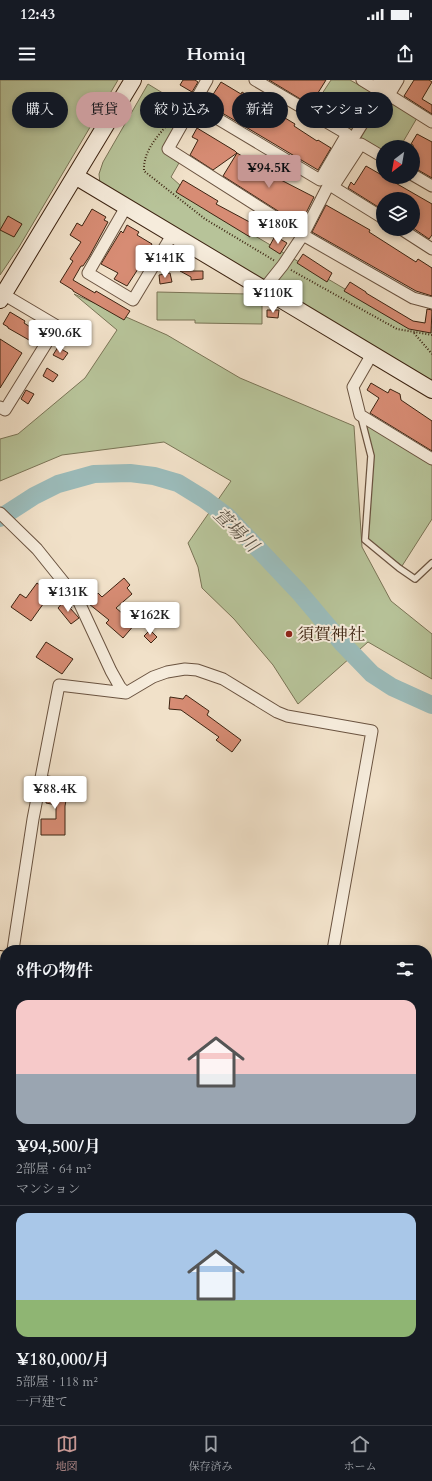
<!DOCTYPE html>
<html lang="ja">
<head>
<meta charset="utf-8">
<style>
  :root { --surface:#171b24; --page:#242831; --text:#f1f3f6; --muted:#9ea1a6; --line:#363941; --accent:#c59692 }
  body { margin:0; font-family:Cardo,"Noto Serif JP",serif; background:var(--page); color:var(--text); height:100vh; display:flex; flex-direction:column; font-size:15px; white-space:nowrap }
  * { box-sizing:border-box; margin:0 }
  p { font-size:13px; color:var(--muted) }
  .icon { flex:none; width:22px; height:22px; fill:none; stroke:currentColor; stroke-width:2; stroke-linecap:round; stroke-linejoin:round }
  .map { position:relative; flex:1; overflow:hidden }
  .details { position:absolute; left:0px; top:865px; width:432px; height:480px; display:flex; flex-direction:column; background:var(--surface); border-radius:16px 16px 0 0; box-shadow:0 2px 6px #0003 }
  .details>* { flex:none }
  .hud { position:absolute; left:12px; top:12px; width:408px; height:36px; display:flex; gap:8px }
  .needle { width:26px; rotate:211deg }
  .controls { position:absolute; left:376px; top:60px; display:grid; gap:8px }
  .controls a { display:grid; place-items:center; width:44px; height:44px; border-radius:50%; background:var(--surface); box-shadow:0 2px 6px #0003; font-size:20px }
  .price { position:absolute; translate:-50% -34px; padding:0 9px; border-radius:4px; background:#fff; color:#222; font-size:13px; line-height:26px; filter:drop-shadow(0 1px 2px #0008) }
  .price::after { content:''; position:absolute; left:50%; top:24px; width:12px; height:9px; margin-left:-6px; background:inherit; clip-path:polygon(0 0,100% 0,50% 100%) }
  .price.current { background:var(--accent); color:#111 }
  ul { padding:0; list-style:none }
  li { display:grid; align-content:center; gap:8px; height:212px; padding:0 16px }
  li+li { border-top:1px solid var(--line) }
  li span { display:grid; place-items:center; height:124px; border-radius:12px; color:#555 }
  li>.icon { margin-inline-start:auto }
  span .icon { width:72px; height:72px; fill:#fffc; stroke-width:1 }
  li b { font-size:17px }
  h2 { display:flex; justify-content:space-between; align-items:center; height:48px; padding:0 16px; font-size:17px }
  .tag { padding:0 14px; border-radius:18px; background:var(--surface); box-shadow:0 2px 6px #0003; font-size:14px; line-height:36px }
  .tag.current { background:var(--accent); color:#111 }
  .status { display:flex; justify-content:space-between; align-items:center; height:28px; padding:0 20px; background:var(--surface); direction:ltr }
  .status svg { height:11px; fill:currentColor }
  header { display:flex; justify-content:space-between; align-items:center; height:52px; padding:0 16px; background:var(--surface); font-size:18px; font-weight:600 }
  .tab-bar { display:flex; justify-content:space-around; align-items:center; height:56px; border-top:1px solid var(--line); background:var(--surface); font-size:11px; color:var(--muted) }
  .tab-bar a { display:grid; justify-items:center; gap:2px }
  .tab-bar .current { color:var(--accent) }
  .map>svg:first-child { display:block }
  .green { fill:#b7c399; stroke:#7a7456 }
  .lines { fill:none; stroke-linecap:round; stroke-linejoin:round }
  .river { stroke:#9bbcbb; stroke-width:18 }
  .building { fill:#d78c74; stroke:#3d2412 }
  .lane-casing { stroke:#6a5340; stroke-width:8 }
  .street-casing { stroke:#6a5340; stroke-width:13 }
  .secondary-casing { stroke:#3d2412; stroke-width:18 }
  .highway-casing { stroke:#3d2412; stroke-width:22 }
  .path { stroke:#3d2412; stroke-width:2; stroke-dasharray:1 2; stroke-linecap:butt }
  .lane { stroke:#f6ecdc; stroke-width:5.5 }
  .street { stroke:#f6ecdc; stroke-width:11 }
  .secondary { stroke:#f6ecdc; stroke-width:16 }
  .highway { stroke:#f1e1c9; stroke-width:20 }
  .poi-dot { fill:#8f2418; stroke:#f6ecdc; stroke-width:1.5 }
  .labels { text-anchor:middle; stroke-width:4; stroke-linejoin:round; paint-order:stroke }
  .poi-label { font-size:17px; fill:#3d2412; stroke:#f6ecdc; text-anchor:start }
  .water-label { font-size:18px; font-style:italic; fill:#595245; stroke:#f6ecdc }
</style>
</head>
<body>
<div class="status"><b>12:43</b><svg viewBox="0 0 49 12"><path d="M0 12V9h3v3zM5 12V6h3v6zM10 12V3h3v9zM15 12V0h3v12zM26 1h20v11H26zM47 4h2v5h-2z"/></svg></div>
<header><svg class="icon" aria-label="menu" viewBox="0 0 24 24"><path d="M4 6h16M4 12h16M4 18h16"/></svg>Homiq<svg class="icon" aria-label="share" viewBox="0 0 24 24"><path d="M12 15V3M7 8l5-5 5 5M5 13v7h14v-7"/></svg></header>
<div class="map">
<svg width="432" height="1345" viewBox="0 0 432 1345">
  <rect width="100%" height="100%" fill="#f1e1c9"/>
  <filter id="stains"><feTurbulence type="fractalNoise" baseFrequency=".005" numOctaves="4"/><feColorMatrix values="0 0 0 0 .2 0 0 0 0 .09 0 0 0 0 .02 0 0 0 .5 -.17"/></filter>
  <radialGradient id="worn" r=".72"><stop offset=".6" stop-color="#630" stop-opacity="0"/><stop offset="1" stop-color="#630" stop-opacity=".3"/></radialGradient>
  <path class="green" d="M0 0H118L19 167 0 195Z
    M331 0H350L417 38 400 67H383V71L360 57 330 111 321 105 353 53 312 29Z
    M148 4 184 26 163 72 179 83 171 97 201 124 399 241 432 247V306L100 104 99 94 103 82Z
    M157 212 248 214 262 222V244L195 243V240H157Z
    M74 214 167 255 240 298 354 346 362 467 391 521 432 554V599L368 562 298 624 273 585 234 539 202 508 198 487 188 463 231 401 164 362 62 375 0 401V359L18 354 85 298 117 250Z
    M364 342 432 383V439L402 486 368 459 373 377Z
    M427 1152 432 1153V1345H0V1166L5 1169V1340H427Z"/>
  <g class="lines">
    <path class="river" d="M0 438 34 416 58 404 94 394 130 393 154 396 178 403 204 419 228 437 299 512 342 563 372 594 392 607 432 625"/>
  </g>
  <path class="building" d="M183 0H195L198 2 192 12 180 5Z
    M269 0H326L316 16 318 17 312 26Z
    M414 0H429L432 2 422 19 432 25V34L404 16Z
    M221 2 241 14 242 12 295 44 294 46 317 61 318 60 331 68 318 90 207 24Z
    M197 48 235 71 237 73 213 90 190 75 198 60 192 57Z
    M417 54 432 62V98L413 87V65L411 64Z
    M237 73 281 100 314 117 300 145 223 96Z
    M366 86 432 124V155L429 159 413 148V119H383V130L348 108 351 102 354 105Z
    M183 100 218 121 216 124 257 146 250 157 176 112Z
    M326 125 370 150 369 152 416 182 418 179 432 188V216L416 211 312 152Z
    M92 129 106 137 104 140 108 142 89 177 83 186H81L73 200 95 213 96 211 130 231 124 240 73 211V210L60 202 73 181 70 179 81 162 70 155 77 143 82 146Z
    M8 136 22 144 14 157 0 150Z
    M127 145 139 152 137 155 152 164 138 189 127 206 114 199 118 193 101 184 121 151 123 153Z
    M275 156 287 163 280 174 269 167Z
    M303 174 332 193 327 202 297 183Z
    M176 176 188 183 184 190 171 183Z
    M180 191H203V199L191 200V197Z
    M170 193 172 202 160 204 159 195Z
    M350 202 366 212V213L413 241 425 243 427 229 432 230 431 253 409 249 344 211Z
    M267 230H279L278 238 267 237Z
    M10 232 25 241 24 243 41 254 36 264 8 248V247L3 244Z
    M0 259 22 273 0 308Z
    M58 267 68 273 63 280 53 275Z
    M47 288 58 295 53 302 43 296Z
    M371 303 388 313 390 309 400 314 401 320 432 341V371L370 333 379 318 367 310Z
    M26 310 34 314 28 324 21 319Z
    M124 498 130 505 127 508 132 514 116 528 135 544 123 558 106 543 109 540 89 524 98 513 102 517Z
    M37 503 51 513 31 541 11 527 20 514 26 518Z
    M64 521 72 527 70 528 79 538 71 544 58 528Z
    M150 550 157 557 151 563 144 556Z
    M46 562 73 579 62 594 36 577Z
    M186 615 209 631 207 635 241 660 232 672 216 660 219 657 181 630 169 629 170 617 183 619Z
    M48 696 54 697 53 707 68 709 65 726V755H41V739H56V725L46 723V719H44Z"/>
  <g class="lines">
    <g class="lane-casing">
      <path id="lane" d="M361 337 371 376 365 460 399 488 415 499 432 483"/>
    </g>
    <g class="street-casing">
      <path id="street" d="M207 0 168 69 303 155 413 218 432 223
        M362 0 375 8 380 0
        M398 0 389 15 432 42
        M193 24 320 100 347 54 255 0
        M383 77 361 64 333 107 383 138
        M413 95 432 106
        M126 127 88 193 133 220 172 155
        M401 149 432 169
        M263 210 283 185 303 155 348 67 389 0
        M372 274 353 307 360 335 432 379
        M0 327 5 330 57 246 3 214
        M0 433 37 469 78 520 111 591 120 607 126 613
        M13 870 33 739 59 605 126 613 153 597 167 592 185 589 197 590 223 599 277 632 287 636 372 651 333 870"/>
    </g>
    <g class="secondary-casing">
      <path id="secondary" d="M75 96 432 310
        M0 220 133 0"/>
    </g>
    <g class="highway-casing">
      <path id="highway" d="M0 881 5 882
        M427 919H432"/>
    </g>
    <path class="path" d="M173 38C160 54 143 69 144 91L205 139 275 181
      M291 190 397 249 432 255
      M414 253 432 274"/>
    <use href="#lane" class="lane"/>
    <use href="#street" class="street"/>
    <use href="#secondary" class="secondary"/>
    <use href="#highway" class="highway"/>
  </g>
  <circle class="poi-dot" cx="289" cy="554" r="4"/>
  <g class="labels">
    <g class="poi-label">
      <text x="297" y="560">須賀神社</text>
    </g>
    <g class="water-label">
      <text transform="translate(236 450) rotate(44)" y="6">萱場川</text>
    </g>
  </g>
  <rect width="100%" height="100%" filter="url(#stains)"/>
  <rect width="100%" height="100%" fill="url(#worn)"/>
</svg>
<div class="controls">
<a><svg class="needle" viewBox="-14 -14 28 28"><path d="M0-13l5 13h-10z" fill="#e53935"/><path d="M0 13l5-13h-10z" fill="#9ea1a6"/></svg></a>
<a><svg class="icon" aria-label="layers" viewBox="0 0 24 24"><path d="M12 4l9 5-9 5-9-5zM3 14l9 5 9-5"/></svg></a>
</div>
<b class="price current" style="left:269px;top:109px">¥94.5K</b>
<b class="price" style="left:278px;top:165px">¥180K</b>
<b class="price" style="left:165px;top:199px">¥141K</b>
<b class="price" style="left:273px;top:234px">¥110K</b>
<b class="price" style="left:60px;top:274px">¥90.6K</b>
<b class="price" style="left:68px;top:533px">¥131K</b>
<b class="price" style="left:150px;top:556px">¥162K</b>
<b class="price" style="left:55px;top:730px">¥88.4K</b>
<div class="hud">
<a class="tag">購入</a>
<a class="tag current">賃貸</a>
<a class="tag">絞り込み</a>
<a class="tag">新着</a>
<a class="tag">マンション</a>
</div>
<section class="details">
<h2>8件の物件<svg class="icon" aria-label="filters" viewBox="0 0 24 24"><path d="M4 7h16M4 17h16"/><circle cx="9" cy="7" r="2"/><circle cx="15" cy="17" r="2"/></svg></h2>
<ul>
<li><span style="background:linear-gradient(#f6c9c9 60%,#9aa5b1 0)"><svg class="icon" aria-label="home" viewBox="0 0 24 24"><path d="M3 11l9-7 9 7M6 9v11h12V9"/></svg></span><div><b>¥94,500/月</b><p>2部屋 · 64 m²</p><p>マンション</p></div></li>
<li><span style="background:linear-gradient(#a9c7e8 70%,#8fb573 0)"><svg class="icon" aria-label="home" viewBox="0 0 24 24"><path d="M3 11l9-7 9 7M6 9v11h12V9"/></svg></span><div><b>¥180,000/月</b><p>5部屋 · 118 m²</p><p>一戸建て</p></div></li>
</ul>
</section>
</div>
<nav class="tab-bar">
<a class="current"><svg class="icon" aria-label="map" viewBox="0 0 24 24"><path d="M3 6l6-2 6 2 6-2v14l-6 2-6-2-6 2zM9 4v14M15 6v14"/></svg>地図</a>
<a><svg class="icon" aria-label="saved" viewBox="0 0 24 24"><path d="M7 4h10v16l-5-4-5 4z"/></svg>保存済み</a>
<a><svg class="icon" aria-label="home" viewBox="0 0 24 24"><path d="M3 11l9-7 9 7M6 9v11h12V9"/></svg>ホーム</a>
</nav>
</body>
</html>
